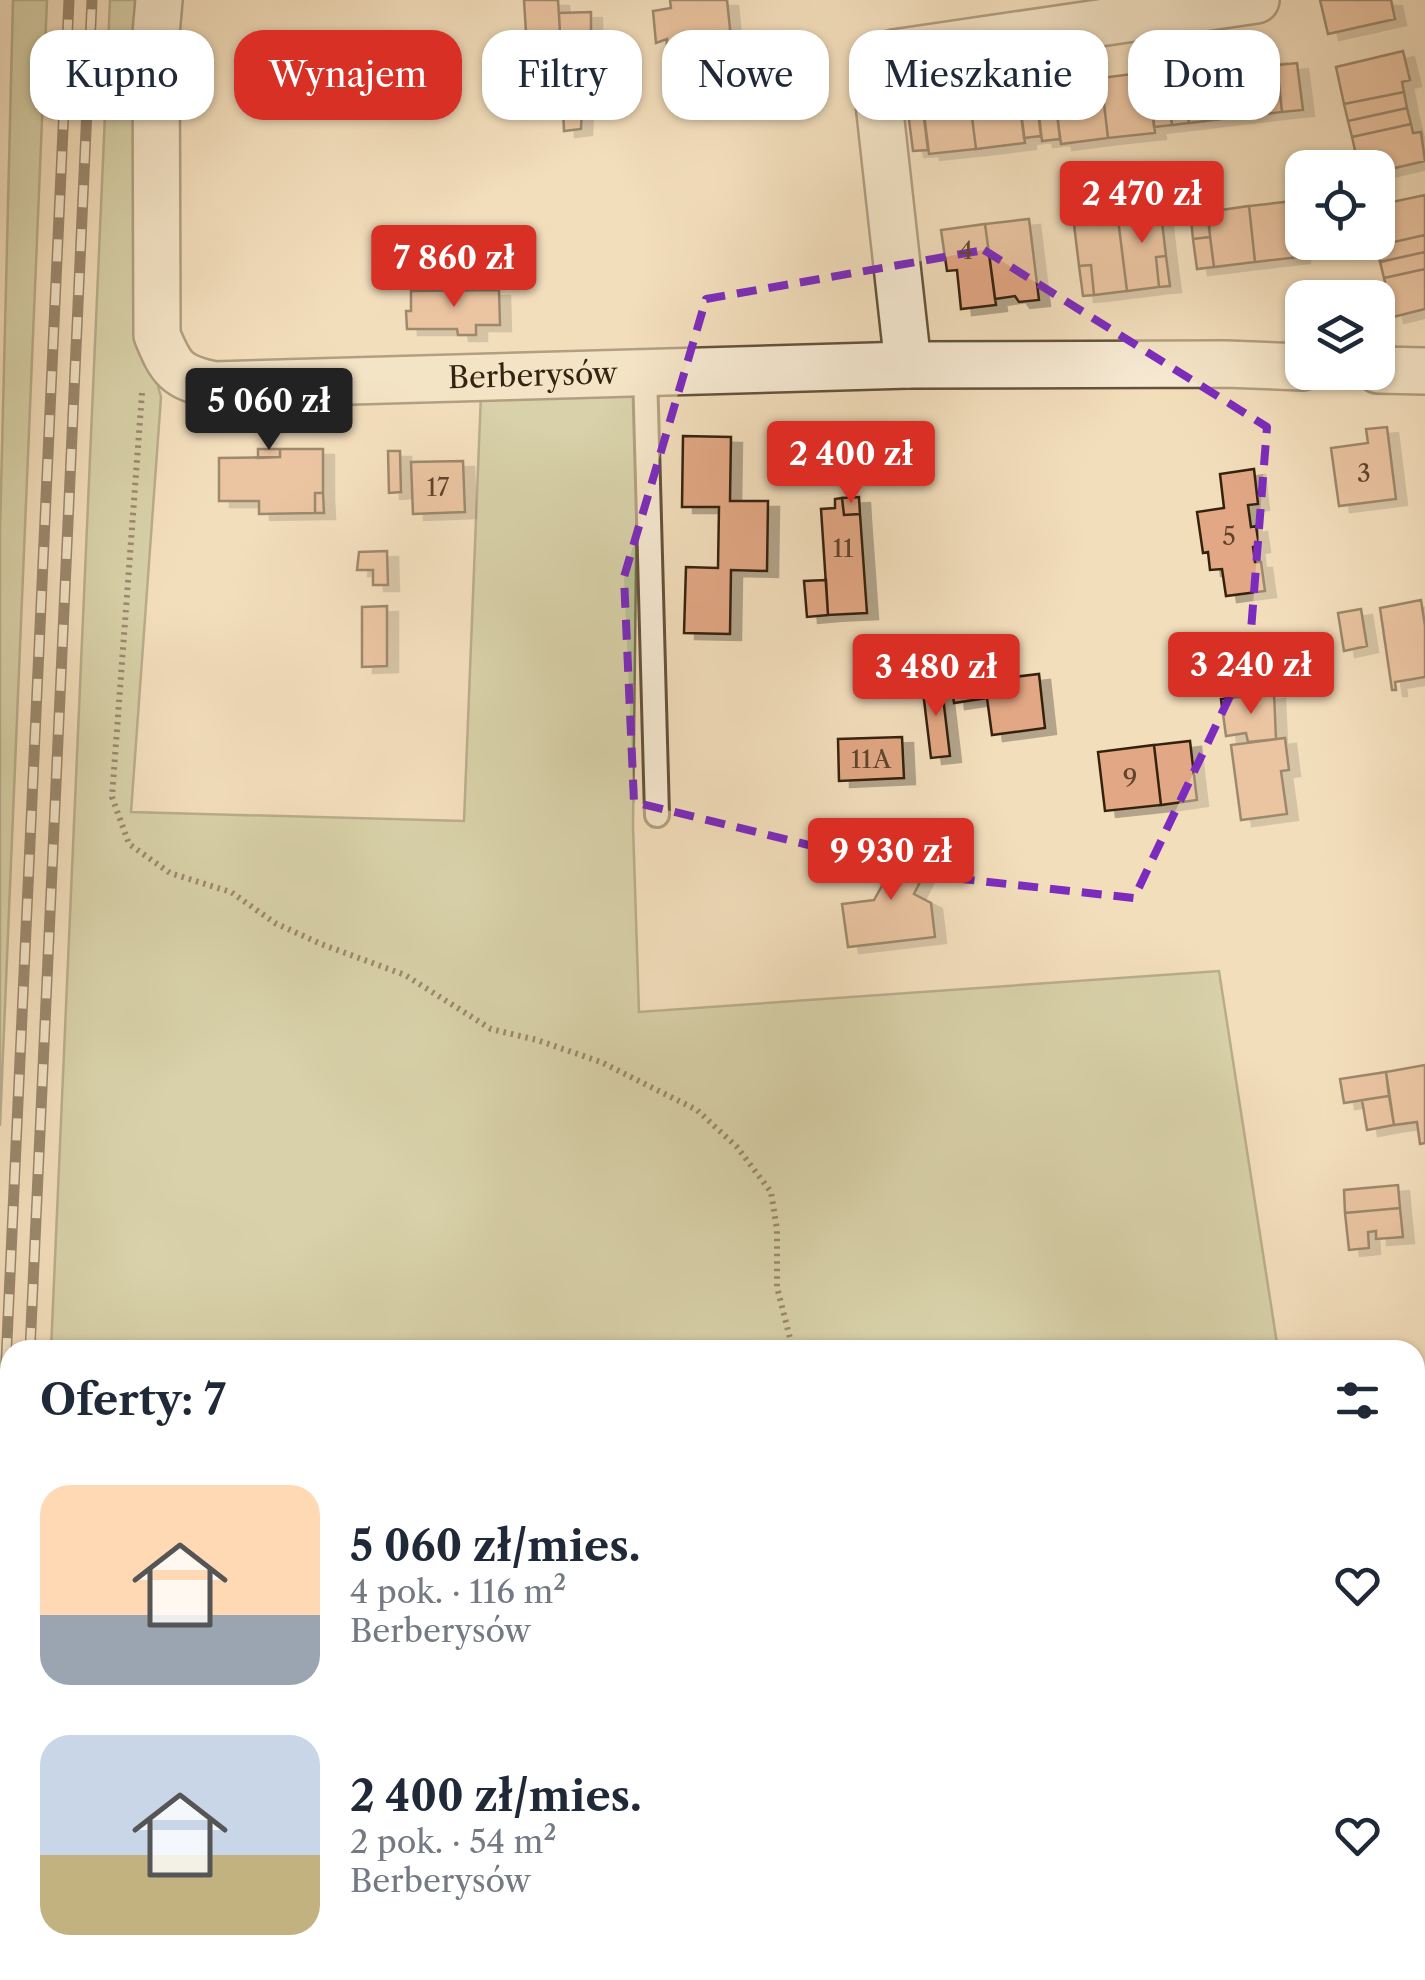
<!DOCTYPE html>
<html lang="pl">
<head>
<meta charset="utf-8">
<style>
  :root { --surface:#fff; --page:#f2f2f3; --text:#1f2937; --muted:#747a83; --accent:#d93025 }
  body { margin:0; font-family:"Libre Caslon Text",serif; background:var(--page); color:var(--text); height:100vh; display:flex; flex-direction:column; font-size:38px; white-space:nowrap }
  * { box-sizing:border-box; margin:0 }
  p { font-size:32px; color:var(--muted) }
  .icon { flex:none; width:55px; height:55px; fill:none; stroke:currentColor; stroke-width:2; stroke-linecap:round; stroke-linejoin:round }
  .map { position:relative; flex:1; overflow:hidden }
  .details { position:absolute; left:0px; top:1340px; width:1425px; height:640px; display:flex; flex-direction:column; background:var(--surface); border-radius:30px 30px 0 0; box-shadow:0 2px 8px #0004 }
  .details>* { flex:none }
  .top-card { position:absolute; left:30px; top:30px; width:1365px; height:90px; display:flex; gap:20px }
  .fabs { position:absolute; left:1285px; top:150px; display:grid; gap:20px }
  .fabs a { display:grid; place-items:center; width:110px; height:110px; border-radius:20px; background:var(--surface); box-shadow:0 2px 8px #0004; font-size:50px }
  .price { position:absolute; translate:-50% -85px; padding:0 22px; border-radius:10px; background:var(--accent); color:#fff; font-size:32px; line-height:65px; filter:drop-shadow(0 2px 5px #0008) }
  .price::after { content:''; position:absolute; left:50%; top:60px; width:30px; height:22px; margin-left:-15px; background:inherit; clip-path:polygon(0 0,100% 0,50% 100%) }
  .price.current { background:#222; color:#fff }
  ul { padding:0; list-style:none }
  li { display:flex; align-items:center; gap:30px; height:250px; padding:0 40px }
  li span { display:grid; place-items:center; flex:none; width:280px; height:200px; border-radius:30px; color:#555 }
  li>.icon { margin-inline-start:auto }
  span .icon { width:120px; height:120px; fill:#fffc; stroke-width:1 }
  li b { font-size:42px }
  h2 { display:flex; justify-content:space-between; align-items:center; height:120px; padding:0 40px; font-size:42px }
  .tag { padding:0 35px; border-radius:30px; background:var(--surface); box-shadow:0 2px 8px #0004; font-size:35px; line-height:90px }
  .tag.current { background:var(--accent); color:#fff }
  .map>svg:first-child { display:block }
  .green { fill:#b8c293; stroke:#767252; stroke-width:2.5 }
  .building { fill:#e2a784; stroke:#342310; stroke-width:2.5; filter:url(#shadow) }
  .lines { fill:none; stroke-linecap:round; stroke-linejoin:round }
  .service-casing { stroke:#64523b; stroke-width:28 }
  .minor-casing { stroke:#64523b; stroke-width:50 }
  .path { stroke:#342310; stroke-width:6; stroke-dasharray:2.5 5; stroke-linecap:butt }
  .service { stroke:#f7ead3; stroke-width:22 }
  .minor { stroke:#f7ead3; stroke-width:45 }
  .rail-casing { stroke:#342310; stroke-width:11 }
  .rail { stroke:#f7ead3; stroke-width:8; stroke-dasharray:22; stroke-linecap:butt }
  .marked { fill:none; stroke:#7b2cbf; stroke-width:8; stroke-dasharray:20 12; stroke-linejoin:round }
  .labels { text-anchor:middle; stroke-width:9; stroke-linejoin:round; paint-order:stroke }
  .number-label { font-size:25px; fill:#60442d }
  .street-label { font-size:30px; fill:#342310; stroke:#f7ead3 }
</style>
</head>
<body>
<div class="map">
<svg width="1425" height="1980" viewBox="0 0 1425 1980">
  <defs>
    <filter id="shadow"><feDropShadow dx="11" dy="6" stdDeviation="0" flood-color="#0004"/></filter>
  </defs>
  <rect width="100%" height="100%" fill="#f3debc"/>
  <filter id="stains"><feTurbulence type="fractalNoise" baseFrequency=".002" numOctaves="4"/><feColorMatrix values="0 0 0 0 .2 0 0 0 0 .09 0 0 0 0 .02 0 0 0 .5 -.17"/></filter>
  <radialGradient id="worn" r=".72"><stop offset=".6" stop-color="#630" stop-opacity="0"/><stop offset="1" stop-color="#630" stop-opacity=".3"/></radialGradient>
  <path class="green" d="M13 0H47L0 1126V531Z
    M110 0H147L144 335 161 397 131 812 464 821 481 394 638 391 633 826 639 1012 1219 971 1278 1350H51Z
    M1425 1447V1859L1415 1860V1448Z
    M22 1970H776L777 1973 703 1980H21Z"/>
  <path class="building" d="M524 0H558L561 49H527Z
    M670 0H727L731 38 667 44V39L656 43 653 11 671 8Z
    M1320 0H1391L1395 19 1328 34Z
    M591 12V32L560 34 559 13Z
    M598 32 600 85 562 86 560 34Z
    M367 40 413 41V59L431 60V85L412 84V104L365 103Z
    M413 41H432L431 60 413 59Z
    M529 49H561L563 99 531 101Z
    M1403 51 1410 80 1402 82 1404 92 1344 104 1336 67Z
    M1276 57 1282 112 1238 117 1231 62Z
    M1231 62 1238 117 1189 123 1182 68Z
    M1297 63 1303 110 1282 112 1277 65Z
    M1148 72 1155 133 1108 138 1101 78Z
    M1166 75 1172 125 1154 127 1149 78Z
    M1183 77 1189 123 1172 125 1166 79Z
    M1101 78 1108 138 1061 144 1053 84Z
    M600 85 601 106 582 108 581 129 564 131 562 86Z
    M1018 87 1025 143 976 149 969 93Z
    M1054 89 1060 139 1042 141 1036 91Z
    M1404 92 1407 108 1348 121 1344 104Z
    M969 93 976 149 929 154 922 98Z
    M1036 97 1041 136 1024 138 1019 99Z
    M1407 108 1411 124 1352 137 1348 121Z
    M923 110 928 150 913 151 908 112Z
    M1411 124 1413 133 1421 132 1425 161 1378 172V168H1359L1352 137Z
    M1425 195V235L1376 246 1378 205Z
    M1302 196V226L1296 227 1293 201 1289 202V197Z
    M1293 201 1299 257 1255 262 1249 206Z
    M1160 205 1166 256 1156 257 1159 287 1127 291 1117 211Z
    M1249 206 1255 262 1214 267 1207 212Z
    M1208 207 1210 237 1193 239 1190 209Z
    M1117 211 1127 291 1094 295 1091 265 1079 266 1073 216Z
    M1029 219 1039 300 1019 302 1015 296 995 299 985 224Z
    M985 224 996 305 961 309 957 270 947 271 941 230Z
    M1425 235V252L1380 262 1376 246Z
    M1210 237 1214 267 1197 269 1193 239Z
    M1425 252V269L1384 278 1380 262Z
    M1166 256 1170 286 1159 287 1156 257Z
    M1091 265 1094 295 1083 296 1079 266Z
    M1425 269V309L1393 317 1384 278Z
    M499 290 500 325H476V335H458L457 329H407L406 311H411V291Z
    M1387 427 1396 499 1339 506 1331 448 1368 443 1366 429Z
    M683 436 731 437 730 501H768L767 571 731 570 730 634 684 633 686 567 718 568 719 507H682Z
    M258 449H280V457L258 458Z
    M280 449H323V493H315V513L259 514V501H219V458L280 457Z
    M388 451H400L401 492 389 493Z
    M463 461 465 512 413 514 411 462Z
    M1254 469 1258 504 1248 505 1251 527 1256 526 1259 546 1253 547 1255 562H1261L1265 591 1226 596 1222 569 1210 570 1208 552 1203 553 1197 512 1224 508 1220 474Z
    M315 493H323L324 513H315Z
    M859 497 860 514 844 515 842 498Z
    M842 498 844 515 860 514 867 613 828 615 821 509 835 508V499Z
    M387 551 388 585H373V570H357L359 552Z
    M826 580 828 615 807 617 804 581Z
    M1421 600 1425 626V677L1395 682 1396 690H1392L1380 608Z
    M387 606V666L362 667V607Z
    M1361 609 1367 646 1344 651 1338 613Z
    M1039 674 1045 728 992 735 987 698 954 703 951 679 988 675V680Z
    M941 680 950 756 931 758 922 683Z
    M1274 693 1276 739 1248 742 1246 733 1226 736 1221 699Z
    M902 737 904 778 839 781 838 739Z
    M1285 738 1289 770 1281 771 1287 814 1241 820 1231 745Z
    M1190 741 1197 800 1161 805 1154 745Z
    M1154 745 1161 805 1105 811 1098 752Z
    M886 841 929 864 914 894 931 903 935 937 848 947 842 904 874 900 884 882 868 874Z
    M1425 1065V1143L1420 1144 1417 1122 1394 1125 1386 1072Z
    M1386 1072 1389 1096 1344 1103 1340 1079Z
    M1389 1096 1394 1125 1367 1130 1362 1100Z
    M1398 1185 1400 1208 1345 1213 1344 1190Z
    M1400 1208 1403 1237 1376 1239V1231L1368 1232 1369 1248 1349 1250 1345 1213Z
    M1425 1927V1979L1404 1980 1403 1970H1415V1928Z
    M1300 1970H1358L1360 1980H1302Z
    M1163 1974 1164 1980H1118V1978Z"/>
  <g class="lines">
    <g class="service-casing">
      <path id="service" d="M645 372 657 815"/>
    </g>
    <g class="minor-casing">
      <g id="minor">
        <path id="s1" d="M159 0 156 34 157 335C171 369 176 377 214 385L908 365 1226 364 1302 367"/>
        <path d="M908 365 876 76 894 53 1256 0"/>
        <path d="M1378 370 1425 371"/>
        <path d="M1415 1437H1425"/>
        <path d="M1415 1893 1425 1892"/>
        <path d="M1228 1970 1229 1980"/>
      </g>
    </g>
    <path class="path" d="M142 393 112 797 129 844 170 873 231 892 275 923 321 944 405 975 491 1029 537 1040 601 1062 697 1110 737 1147 771 1192 777 1230V1287L793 1350
      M482 1980 487 1970"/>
    <use href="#service" class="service"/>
    <use href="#minor" class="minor"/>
    <g class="rail-casing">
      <path id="rail" d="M30 1350 92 0
        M0 1492 69 0
        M1 1980 10 1790"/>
    </g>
    <use href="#rail" class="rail"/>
  </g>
  <path d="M0 0H1425V1980H0ZM984 250 1267 427 1249 656 1134 898 935 876 634 802 624 577 706 299Z" fill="#f3debc" fill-opacity=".55" fill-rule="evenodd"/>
  <path class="marked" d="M984 250 1267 427 1249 656 1134 898 935 876 634 802 624 577 706 299Z"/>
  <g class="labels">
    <g class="number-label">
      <text x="966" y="259">4</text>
      <text x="1364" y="482">3</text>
      <text x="438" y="496">17</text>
      <text x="1229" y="545">5</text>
      <text x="843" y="557">11</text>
      <text x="871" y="768">11A</text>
      <text x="1130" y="787">9</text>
    </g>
    <g class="street-label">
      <text dy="10" stroke="none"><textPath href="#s1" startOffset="735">Berberysów</textPath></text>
    </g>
  </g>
  <rect width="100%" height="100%" filter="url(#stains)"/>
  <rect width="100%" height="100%" fill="url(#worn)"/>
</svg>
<div class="fabs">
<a><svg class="icon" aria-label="locate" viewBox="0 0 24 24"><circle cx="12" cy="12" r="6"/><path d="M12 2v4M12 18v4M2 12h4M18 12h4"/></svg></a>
<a><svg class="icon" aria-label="layers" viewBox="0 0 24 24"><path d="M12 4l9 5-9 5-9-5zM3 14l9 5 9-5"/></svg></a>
</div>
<b class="price" style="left:1142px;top:246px">2 470 zł</b>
<b class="price" style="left:454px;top:310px">7 860 zł</b>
<b class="price current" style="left:269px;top:453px">5 060 zł</b>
<b class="price" style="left:851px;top:506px">2 400 zł</b>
<b class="price" style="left:1251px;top:717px">3 240 zł</b>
<b class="price" style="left:936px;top:719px">3 480 zł</b>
<b class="price" style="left:891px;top:903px">9 930 zł</b>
<div class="top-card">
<a class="tag">Kupno</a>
<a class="tag current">Wynajem</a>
<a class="tag">Filtry</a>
<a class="tag">Nowe</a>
<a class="tag">Mieszkanie</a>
<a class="tag">Dom</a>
</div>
<section class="details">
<h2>Oferty: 7<svg class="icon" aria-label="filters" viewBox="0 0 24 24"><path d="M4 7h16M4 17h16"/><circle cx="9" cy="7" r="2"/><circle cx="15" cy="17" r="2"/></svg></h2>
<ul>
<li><span style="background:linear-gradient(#ffd9b3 65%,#9aa5b1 0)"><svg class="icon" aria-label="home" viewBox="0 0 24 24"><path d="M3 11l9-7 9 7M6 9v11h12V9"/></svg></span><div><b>5 060 zł/mies.</b><p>4 pok. · 116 m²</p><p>Berberysów</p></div><svg class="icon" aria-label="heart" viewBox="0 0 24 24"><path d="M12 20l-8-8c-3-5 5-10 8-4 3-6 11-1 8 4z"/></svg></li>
<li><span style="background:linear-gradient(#c9d6e8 60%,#c2b280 0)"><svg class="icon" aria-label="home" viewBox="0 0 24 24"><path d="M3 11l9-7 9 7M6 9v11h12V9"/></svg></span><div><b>2 400 zł/mies.</b><p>2 pok. · 54 m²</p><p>Berberysów</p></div><svg class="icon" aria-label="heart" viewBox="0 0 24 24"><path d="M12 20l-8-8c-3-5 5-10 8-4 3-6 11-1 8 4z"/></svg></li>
</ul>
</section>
</div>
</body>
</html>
